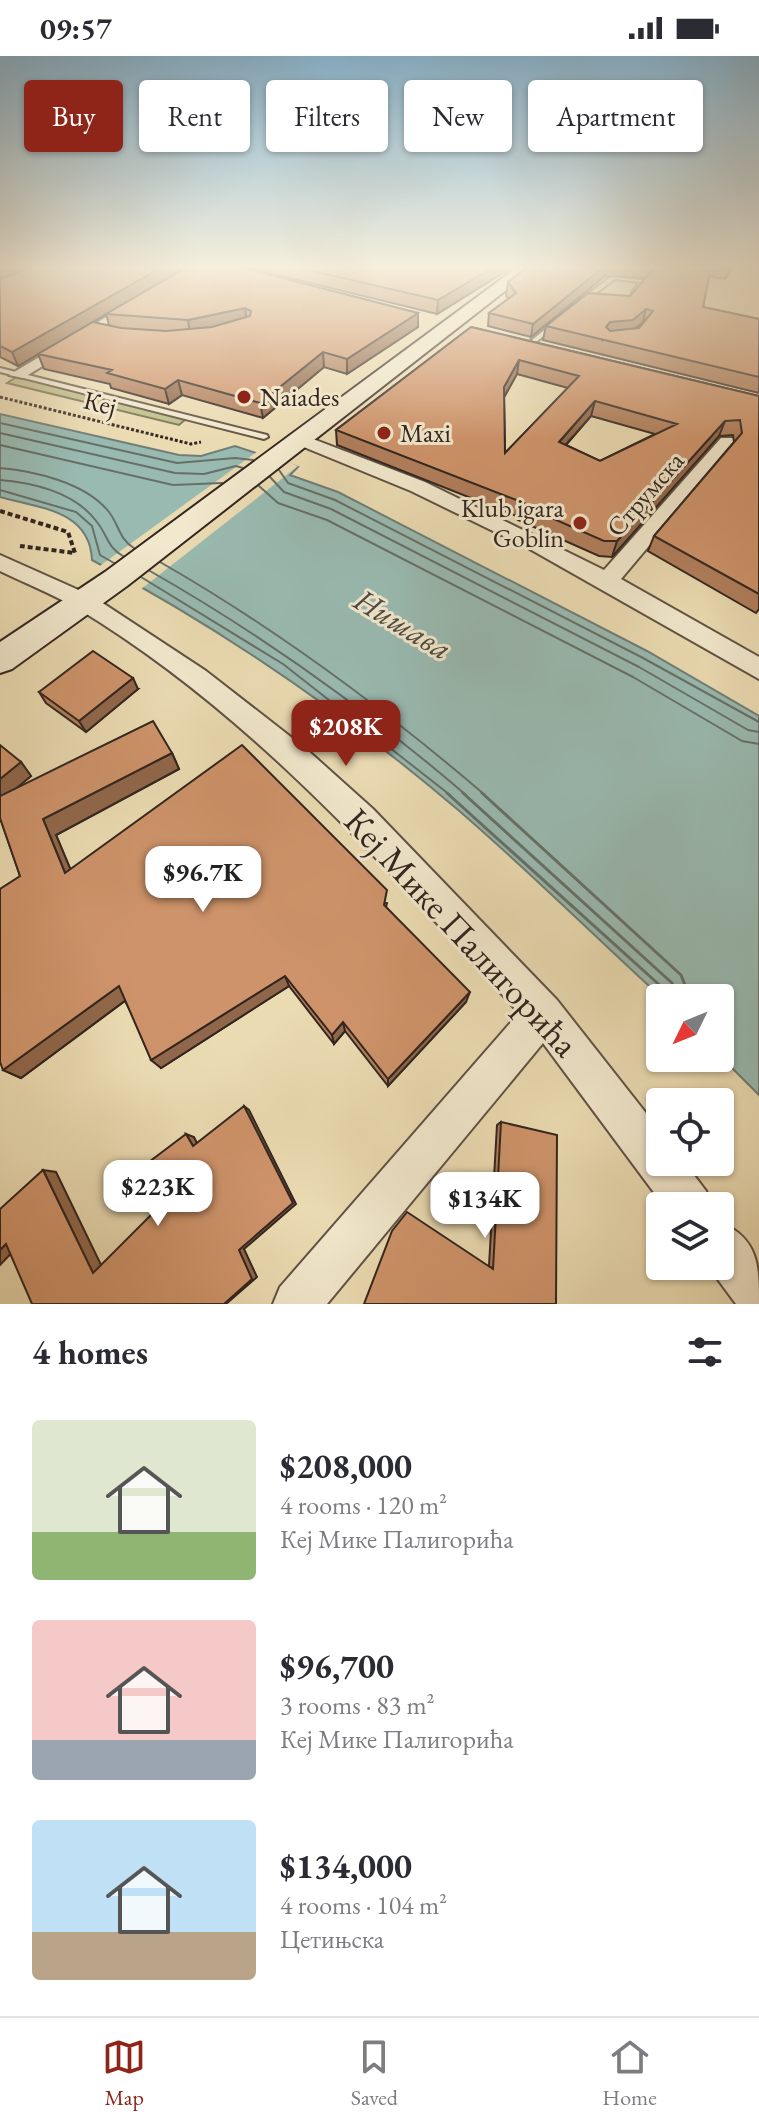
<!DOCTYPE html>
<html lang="en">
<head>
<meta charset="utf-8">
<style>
  :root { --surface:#fff; --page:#f7f7f7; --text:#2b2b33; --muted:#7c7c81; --line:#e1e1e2; --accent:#8f2418 }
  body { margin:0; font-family:"EB Garamond",serif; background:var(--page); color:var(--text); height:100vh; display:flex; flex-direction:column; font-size:30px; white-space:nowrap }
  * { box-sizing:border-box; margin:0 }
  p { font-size:26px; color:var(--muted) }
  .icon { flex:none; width:44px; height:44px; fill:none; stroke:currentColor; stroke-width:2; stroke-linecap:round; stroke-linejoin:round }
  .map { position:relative; height:1248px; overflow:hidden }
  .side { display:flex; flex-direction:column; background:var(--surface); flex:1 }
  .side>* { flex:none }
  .top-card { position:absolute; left:24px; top:24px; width:712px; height:72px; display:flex; gap:16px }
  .needle { width:52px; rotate:227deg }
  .controls { position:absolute; left:646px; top:928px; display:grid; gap:16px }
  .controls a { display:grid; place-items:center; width:88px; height:88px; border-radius:8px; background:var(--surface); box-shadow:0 2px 6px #0004; font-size:40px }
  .price { position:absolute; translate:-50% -68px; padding:0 18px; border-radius:16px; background:#fff; color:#222; font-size:26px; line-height:52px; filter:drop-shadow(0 2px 4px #0008) }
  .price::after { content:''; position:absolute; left:50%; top:48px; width:24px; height:18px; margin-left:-12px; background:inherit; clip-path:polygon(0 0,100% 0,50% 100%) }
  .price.current { background:var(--accent); color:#fff }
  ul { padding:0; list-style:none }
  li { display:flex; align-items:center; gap:24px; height:200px; padding:0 32px }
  li span { display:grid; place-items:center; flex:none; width:224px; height:160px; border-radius:8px; color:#555 }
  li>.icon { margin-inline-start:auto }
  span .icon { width:96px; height:96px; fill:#fffc; stroke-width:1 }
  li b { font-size:34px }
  h2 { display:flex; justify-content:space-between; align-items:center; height:96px; padding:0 32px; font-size:34px }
  .tag { padding:0 28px; border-radius:8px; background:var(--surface); box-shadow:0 2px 6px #0004; font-size:28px; line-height:72px }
  .tag.current { background:var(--accent); color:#fff }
  .status { display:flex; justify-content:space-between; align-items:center; height:56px; padding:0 40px; background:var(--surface); direction:ltr }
  .status svg { height:22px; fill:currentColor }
  .dock { display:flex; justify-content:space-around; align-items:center; height:112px; border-top:2px solid var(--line); background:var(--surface); font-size:22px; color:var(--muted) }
  .dock a { display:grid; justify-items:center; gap:4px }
  .dock .current { color:var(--accent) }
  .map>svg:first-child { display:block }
  .green { fill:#bebe87; stroke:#787253; stroke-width:2 }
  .water { fill:#99bab1; stroke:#707e77; stroke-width:2 }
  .pier { fill:#ebdbb2 }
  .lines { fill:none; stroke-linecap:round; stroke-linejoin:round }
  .shore-far1 { stroke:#667068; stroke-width:2 }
  .shore { stroke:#667068; stroke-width:3 }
  .lane-casing { stroke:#605244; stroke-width:4 }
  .street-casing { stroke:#605244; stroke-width:4 }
  .secondary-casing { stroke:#32251f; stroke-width:4 }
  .path-far1 { stroke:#32251f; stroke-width:3; stroke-dasharray:3 2; stroke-linecap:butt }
  .path { stroke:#32251f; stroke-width:4; stroke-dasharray:5 3; stroke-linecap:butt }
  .lane { fill:#f2e8cd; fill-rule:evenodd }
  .street { fill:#f2e8cd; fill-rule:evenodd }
  .secondary { fill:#f2e8cd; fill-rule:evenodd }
  .wall { fill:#b17e5b; stroke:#32251f; stroke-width:2; fill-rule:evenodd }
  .shaded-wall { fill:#90674a; stroke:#32251f; stroke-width:2 }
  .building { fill:#ce936a; stroke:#32251f; stroke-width:2; fill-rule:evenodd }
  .poi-dot { fill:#8f2418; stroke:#f2e8cd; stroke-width:3 }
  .labels { text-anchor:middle; stroke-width:6; stroke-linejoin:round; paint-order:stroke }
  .far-poi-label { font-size:26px; fill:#32251f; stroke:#f2e8cd; text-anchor:start }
  .far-street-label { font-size:26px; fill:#32251f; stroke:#f2e8cd }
  .water-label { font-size:32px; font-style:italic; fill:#4c4a44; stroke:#f2e8cd }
  .near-street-label { font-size:36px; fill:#32251f; stroke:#f2e8cd }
</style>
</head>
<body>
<div class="status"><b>09:57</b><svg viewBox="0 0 49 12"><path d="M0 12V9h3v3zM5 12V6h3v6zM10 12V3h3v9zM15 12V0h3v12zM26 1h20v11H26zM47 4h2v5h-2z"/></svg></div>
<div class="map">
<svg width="759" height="1248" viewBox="0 0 759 1248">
  <rect width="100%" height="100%" fill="#ebdbb2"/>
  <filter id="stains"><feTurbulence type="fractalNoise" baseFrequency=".0025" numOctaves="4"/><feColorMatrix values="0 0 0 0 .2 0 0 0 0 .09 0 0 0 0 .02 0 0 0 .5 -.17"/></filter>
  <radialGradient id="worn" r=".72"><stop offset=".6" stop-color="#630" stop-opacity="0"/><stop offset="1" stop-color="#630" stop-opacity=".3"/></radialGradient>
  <path class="green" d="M18 320 186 363 179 369 7 327Z"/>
  <path class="water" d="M0 358 179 399 201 400 235 390 298 411 290 419 338 436 647 595 759 660V1039L720 1000V942H662C593 879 527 813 457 753 344 657 222 573 92 504 90 454 39 452 0 441Z"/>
  <path class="pier" d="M258 395 298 410 140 534 97 512Z"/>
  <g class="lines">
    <path class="shore-far1" d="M0 367 177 407 235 402 253 404
      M0 377 175 417 204 418 236 410 243 412
      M0 389 173 429 222 427
      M0 412C35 415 86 427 109 456 119 469 119 483 134 492
      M279 414 288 427 335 444 643 602 759 666
      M270 421 284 436 331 453 639 611 748 674 759 676
      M0 424C35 427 75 436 97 466 108 480 107 491 123 500
      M259 430 278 447 327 464 633 621 742 685 759 688
      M0 434 76 456 92 470 100 499 114 507
      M160 506C277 573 382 651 485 739
      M150 515C264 580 367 654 466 739
      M141 521 283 608 450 739"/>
    <path class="shore" d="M447 737 665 934 668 942
      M463 737 672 927 678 942
      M482 737 681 919 690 942"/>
    <g class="lane-casing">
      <path id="lane" d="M612 220 647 225 635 238 632 236 640 226 615 223 583 247H579V245Z
        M553 267 558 268 530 291H526V289Z
        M0 312 267 379 268 381 264 383 0 316Z"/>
    </g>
    <g class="street-casing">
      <path id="street" d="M192 210H206L23 322 9 319Z
        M300 378 425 426 604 514 721 382H733V390L621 523 759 601V623L528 492 411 435 294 387 291 383Z
        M0 499 92 540 206 615 305 692 373 753 557 944 660 1075V1106H684L706 1135 713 1150H664L543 987 327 1248H273L280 1231 519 957C384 809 251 657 77 552 52 538 25 527 0 515Z
        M720 1166C759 1183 759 1210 759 1248H736L708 1210H720Z"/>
    </g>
    <g class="secondary-casing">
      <path id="secondary" d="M519 210H537L127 530 12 613 0 617V586L105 516Z"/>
    </g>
    <path class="path-far1" d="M0 341 191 388 201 386"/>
    <path class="path" d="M0 455 68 476 75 497 20 490"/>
    <use href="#lane" class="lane"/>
    <use href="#street" class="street"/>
    <use href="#secondary" class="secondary"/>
  </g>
  <path class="wall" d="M0 210H188L44 295 109 269 106 258 189 210 418 257V271L347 318 324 311 263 362 182 339 169 348 111 332 110 328 44 313 38 298 18 310 0 301Z
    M241 210H514L437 258Z
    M529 210H733L725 223 709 220 703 251 759 263V337L543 284 546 270 630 240 646 222 605 220 531 281 488 270 489 257 508 243 506 239 508 226Z
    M471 271 759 340V553L756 557 648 495 654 480 734 386 733 379 719 380 612 501 599 500 518 464 519 461 337 389 336 374ZM517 318 568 332 505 397 504 341ZM591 360 655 378 600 405 566 389Z
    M138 633 86 676 46 647 39 636Z
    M172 697 179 713 56 779 70 813 387 847 386 851 466 946 388 1030 345 975 334 988 289 930 161 1012 125 945 21 1022 3 1014 20 820 0 762 21 706 31 720 17 731Z
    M501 1066 556 1248 489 1210 497 1069Z"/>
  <path class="shaded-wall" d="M0 210H40L0 224Z
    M164 210H188L18 310 12 296Z
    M495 210H514L437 258 438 244Z
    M605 210H607L605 220 531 281 533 268Z
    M730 210H733L725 223Z
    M245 252 247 266 190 278 188 264Z
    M646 253 643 266 630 277 606 280 602 285 606 271 610 266Z
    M418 257V271L347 318V303Z
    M323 296 324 311 263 362 260 347Z
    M519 304 517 318 502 345 504 331Z
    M178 324 182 339 169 348 165 333Z
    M595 345 591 360 555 401 559 386Z
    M725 365 719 380 612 501 617 485Z
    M133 622 138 633 86 676 79 665Z
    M172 697 179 713 56 779 78 831 65 817 43 763Z
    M21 706 31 720 0 746V723Z
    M285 920 289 930 161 1012 151 1004Z
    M119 930 130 941 21 1022 3 1014Z
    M470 936 466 946 388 1030V1023Z
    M343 966 345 975 334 988 332 979Z
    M244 1050 249 1054 296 1148 244 1193 257 1221 226 1248H224Z
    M186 1078 194 1081 200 1093 193 1090Z
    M43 1114 56 1116 104 1215 93 1217Z
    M21 1187 0 1209V1194L6 1188Z"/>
  <path class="building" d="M34 210H164L12 296 0 290V223Z
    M189 210H236L418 257 347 303 323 296 260 347 178 324 165 333 107 317 112 314 38 298 93 266 121 272 166 275 212 271 250 260 251 255 245 252 188 264 106 258Z
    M291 210H495L438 244Z
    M529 210H605L533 268 489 257 516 237 508 226Z
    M651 210H711L703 251 759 263V321L546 270 588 237 630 240 653 214ZM646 253 653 255 639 272 610 275 606 271 610 266 633 264Z
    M471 271 759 340V538L654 480 742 377 740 364 725 365 617 485H604L522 449 524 447 336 374ZM519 304 579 320 505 397 504 331ZM595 345 677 368 600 405 559 386Z
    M93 595 133 622 79 665 39 636Z
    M153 665 172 697 43 763 65 817 242 689 387 834 384 849 470 936 388 1023 343 966 332 979 285 920 151 1004 119 930 3 1014 0 1006V833L20 820 0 762V740Z
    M0 689 21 706 0 723Z
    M244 1050 293 1147 239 1194 252 1223 224 1248H32L6 1188 0 1194V1153L43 1114 93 1217 153 1157 137 1115 186 1078 193 1090Z
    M501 1066 557 1079 556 1248H364L392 1175 407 1156 493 1213Z"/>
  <linearGradient id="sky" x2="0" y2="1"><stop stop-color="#88b6d2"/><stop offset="0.55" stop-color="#f6efdc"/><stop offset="1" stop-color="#f6efdc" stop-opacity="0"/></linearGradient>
  <rect width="759" height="384" fill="url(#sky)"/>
  <g class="poi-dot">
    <circle cx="244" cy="341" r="8"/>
    <circle cx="384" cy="377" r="8"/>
    <circle cx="580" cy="467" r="8"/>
  </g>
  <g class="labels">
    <g class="far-poi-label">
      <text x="260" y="350">Naiades</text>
      <text x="400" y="386">Maxi</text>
      <text x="564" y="461" text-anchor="end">Klub igara<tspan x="564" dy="30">Goblin</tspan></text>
    </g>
    <g class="far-street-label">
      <text transform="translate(100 347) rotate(14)" y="9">Кеј</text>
      <text transform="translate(645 438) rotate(-49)" y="9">Струмска</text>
    </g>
    <g class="water-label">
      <text transform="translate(403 568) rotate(31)" y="11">Нишава</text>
    </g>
    <g class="near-street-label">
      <text transform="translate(462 876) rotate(47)" y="13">Кеј Мике Палигорића</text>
    </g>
  </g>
  <rect width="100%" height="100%" filter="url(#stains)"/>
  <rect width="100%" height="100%" fill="url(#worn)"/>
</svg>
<div class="controls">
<a><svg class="needle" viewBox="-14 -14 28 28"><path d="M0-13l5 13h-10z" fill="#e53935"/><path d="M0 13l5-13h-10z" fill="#7c7c81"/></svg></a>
<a><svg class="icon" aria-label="locate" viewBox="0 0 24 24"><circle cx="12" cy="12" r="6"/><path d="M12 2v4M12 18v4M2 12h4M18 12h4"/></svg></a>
<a><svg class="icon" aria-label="layers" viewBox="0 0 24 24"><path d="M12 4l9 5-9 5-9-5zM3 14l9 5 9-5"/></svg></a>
</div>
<b class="price current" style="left:346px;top:712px">$208K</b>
<b class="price" style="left:203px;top:858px">$96.7K</b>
<b class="price" style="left:158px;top:1172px">$223K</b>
<b class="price" style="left:485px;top:1184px">$134K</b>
<div class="top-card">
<a class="tag current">Buy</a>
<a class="tag">Rent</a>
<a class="tag">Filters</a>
<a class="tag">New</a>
<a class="tag">Apartment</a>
</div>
</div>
<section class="side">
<h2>4 homes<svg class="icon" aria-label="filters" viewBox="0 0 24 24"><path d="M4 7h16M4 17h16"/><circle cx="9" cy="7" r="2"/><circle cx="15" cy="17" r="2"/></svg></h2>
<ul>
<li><span style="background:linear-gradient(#dfe7d0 70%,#8fb573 0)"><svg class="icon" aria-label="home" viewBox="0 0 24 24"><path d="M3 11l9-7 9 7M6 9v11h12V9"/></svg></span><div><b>$208,000</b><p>4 rooms · 120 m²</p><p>Кеј Мике Палигорића</p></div></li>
<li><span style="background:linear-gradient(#f6c9c9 75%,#9aa5b1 0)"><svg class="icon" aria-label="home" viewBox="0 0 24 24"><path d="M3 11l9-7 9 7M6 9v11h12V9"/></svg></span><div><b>$96,700</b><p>3 rooms · 83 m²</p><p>Кеј Мике Палигорића</p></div></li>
<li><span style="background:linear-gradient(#bfe0f5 70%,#b9a48a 0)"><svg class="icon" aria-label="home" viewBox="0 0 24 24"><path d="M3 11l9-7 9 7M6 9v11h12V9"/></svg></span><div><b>$134,000</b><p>4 rooms · 104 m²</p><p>Цетињска</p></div></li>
</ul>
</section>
<nav class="dock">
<a class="current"><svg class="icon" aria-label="map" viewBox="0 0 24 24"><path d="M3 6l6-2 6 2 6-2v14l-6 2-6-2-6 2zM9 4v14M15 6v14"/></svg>Map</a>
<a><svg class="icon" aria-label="saved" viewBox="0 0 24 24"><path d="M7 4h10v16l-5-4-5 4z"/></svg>Saved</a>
<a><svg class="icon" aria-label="home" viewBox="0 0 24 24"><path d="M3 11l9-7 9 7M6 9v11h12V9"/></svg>Home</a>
</nav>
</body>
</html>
